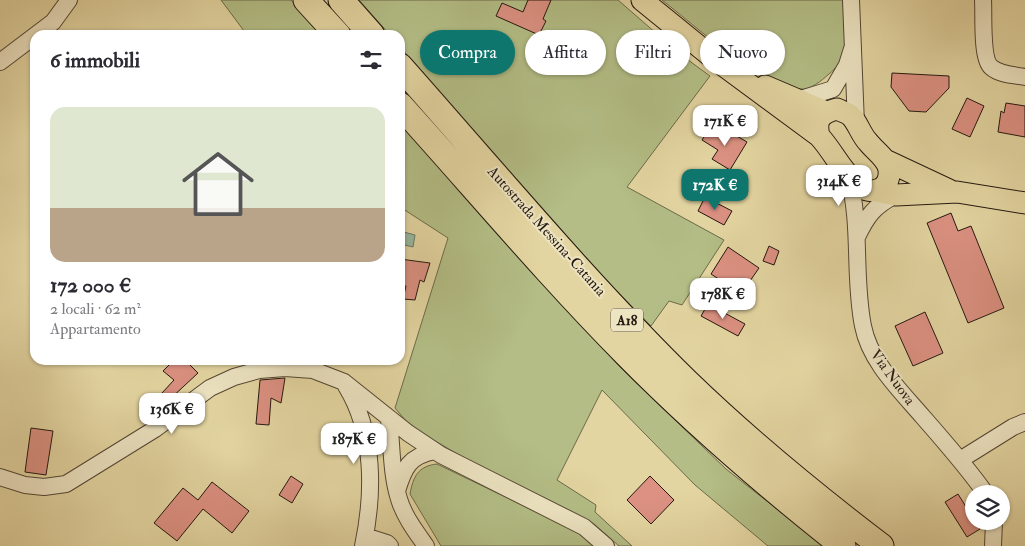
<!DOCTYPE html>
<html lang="it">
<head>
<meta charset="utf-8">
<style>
  :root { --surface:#fff; --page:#f2f2f3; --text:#2b2b33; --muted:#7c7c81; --line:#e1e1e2; --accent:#0f766e }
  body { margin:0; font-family:"IM FELL Double Pica",serif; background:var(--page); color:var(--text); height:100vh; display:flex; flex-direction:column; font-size:19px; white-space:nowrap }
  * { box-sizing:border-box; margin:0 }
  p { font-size:16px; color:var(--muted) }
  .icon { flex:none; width:28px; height:28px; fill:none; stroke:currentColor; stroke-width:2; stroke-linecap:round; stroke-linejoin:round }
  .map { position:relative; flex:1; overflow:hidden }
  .sheet { position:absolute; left:30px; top:30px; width:375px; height:335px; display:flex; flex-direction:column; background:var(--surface); border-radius:15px; box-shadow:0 1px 4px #0004 }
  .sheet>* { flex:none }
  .guide { position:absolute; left:420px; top:30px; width:475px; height:45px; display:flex; gap:10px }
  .buttons { position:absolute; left:965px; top:485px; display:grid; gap:10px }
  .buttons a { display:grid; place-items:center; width:45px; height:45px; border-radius:50%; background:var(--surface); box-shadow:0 1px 4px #0004; font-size:25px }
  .price { position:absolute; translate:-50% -42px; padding:0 11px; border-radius:10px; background:#fff; color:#222; font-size:16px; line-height:32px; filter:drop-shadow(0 1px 2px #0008) }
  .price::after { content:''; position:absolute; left:50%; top:30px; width:15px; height:11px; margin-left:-8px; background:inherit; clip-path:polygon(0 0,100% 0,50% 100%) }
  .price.selected { background:var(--accent); color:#fff }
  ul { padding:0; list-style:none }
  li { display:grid; align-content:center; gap:10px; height:265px; padding:0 20px }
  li+li { border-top:1px solid var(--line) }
  li span { display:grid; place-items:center; height:155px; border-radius:15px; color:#555 }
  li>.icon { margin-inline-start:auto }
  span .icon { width:90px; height:90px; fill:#fffc; stroke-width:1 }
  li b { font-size:21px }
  h2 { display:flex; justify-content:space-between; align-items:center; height:60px; padding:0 20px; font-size:21px }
  .chip { padding:0 18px; border-radius:22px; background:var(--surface); box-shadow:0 1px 4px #0004; font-size:18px; line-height:45px }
  .chip.selected { background:var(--accent); color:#fff }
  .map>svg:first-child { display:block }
  .green { fill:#b3bd85; stroke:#6c6a4a }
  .water { fill:#96b9a0; stroke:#687866 }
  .building { fill:#dc9182; stroke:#241710 }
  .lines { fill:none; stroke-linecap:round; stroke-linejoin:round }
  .minor-casing { stroke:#544634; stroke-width:18 }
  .major-casing { stroke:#241710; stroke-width:23 }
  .highway-casing { stroke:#241710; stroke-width:27 }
  .minor { stroke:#ede4c2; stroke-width:16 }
  .major { stroke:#e3d5a1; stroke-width:21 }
  .highway { stroke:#e3d5a1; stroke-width:25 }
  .labels { text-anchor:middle; stroke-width:4; stroke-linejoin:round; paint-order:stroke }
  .shield { fill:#ede4c2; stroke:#605445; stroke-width:1 }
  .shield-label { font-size:14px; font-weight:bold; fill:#241710 }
  .street-label { font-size:15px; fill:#241710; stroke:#ede4c2 }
</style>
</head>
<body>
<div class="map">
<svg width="1025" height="546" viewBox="0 0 1025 546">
  <rect width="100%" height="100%" fill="#e3d5a1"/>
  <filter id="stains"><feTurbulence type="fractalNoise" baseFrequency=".004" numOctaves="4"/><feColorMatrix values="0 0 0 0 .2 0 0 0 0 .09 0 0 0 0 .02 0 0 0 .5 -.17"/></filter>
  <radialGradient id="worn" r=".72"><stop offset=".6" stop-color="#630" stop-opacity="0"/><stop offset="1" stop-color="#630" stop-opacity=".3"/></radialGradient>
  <path class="green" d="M221 0H291L322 35H247Z
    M359 0H618L680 54 710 76 627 187 724 240 682 305 669 301 651 326 606 280 400 47V35H390Z
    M662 0H843C844 16 849 34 847 50 846 57 835 69 829 74 821 81 811 90 799 89 761 86 693 24 662 0Z
    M400 123 621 368 726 469 824 546H768L695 485 602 390 557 480 596 505 595 512 632 546H619L594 524 485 470 423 434 406 421 395 408 448 238 400 207Z
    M437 464 576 531 594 546H441L410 494C413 477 418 466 437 464Z"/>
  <path class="water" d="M400 231 415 235 413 247 400 244Z"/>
  <path class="building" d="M528 0H551L543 19 546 21 539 35 496 16 502 3 523 12Z
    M892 73 949 76V88L926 112 909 111 891 87Z
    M967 98 984 106 970 137 952 129Z
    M1006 103 1025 106V137L998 132 1001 111 1004 113Z
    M711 126 727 136 730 132 747 142 730 170 712 159 718 150 702 140Z
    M705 197 732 211 724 225 698 211Z
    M951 213 958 231 971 226 1004 308 968 323 927 223Z
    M769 246 779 251 774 265 763 261Z
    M728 247 759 268 741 294 711 274Z
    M400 259 430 263 424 282 420 280 415 300 403 299 406 286 400 285Z
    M708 304 745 324 738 336 701 316Z
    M925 312 943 353 913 366 895 326Z
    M174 360H185L198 373 169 400 171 401 161 412 159 409 156 412 150 406 174 380 163 371Z
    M285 378 281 403 271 398 269 425 256 424 260 380Z
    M31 428 53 431 46 475 25 472Z
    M291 476 303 484 292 503 279 495Z
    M650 476 674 500 651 524 627 500Z
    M212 482 249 511 232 533 203 509 177 541 154 523 183 488 198 500Z
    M958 494 980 529 967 537 945 502Z"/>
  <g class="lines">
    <g class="minor-casing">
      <path id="minor" d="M851 0 856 124
        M983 0C984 14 981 58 991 67 1000 75 1014 75 1025 77
        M0 62 53 22 69 0
        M801 99 833 89 847 65 852 49
        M848 175C862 224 853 276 863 326 870 362 900 390 923 417 945 442 967 467 986 494
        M857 237C867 216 874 206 896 195
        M346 386C375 433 374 494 363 546
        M389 419C392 446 391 474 399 499 404 516 416 532 426 546
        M960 460 1013 427 1025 422
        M0 477 25 485 44 487 66 484 155 429 210 388 234 377 259 370 285 368 313 370 344 382 408 433 441 455 584 527 606 546
        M397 491C404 468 409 456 435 451
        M365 536 387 543 390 546
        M993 546 994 521"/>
    </g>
    <g class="major-casing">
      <path id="major" d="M642 0 712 57 819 136C833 151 842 172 858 185 872 197 891 189 889 170 888 159 874 150 868 142 861 135 858 123 851 116 848 113 841 111 837 109 821 113 815 119 819 136
        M765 86 826 112
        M885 160 949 190
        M876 191 896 195 957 192 1025 203"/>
    </g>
    <g class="highway-casing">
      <path id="highway" d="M306 0 338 35
        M341 0 372 35
        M400 66C494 172 586 283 687 382 748 441 814 495 881 546
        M400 105C475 188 547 274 626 354 694 423 767 486 843 546"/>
    </g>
    <use href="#minor" class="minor"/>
    <use href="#major" class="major"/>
    <use href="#highway" class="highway"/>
  </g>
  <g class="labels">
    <rect class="shield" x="611" y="308.5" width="32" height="23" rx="4"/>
    <g class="shield-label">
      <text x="627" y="325">A18</text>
    </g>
    <g class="street-label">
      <text transform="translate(547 231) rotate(48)" y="5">Autostrada Messina-Catania</text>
      <text transform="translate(893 377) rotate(54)" y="5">Via Nuova</text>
    </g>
  </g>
  <rect width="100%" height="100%" filter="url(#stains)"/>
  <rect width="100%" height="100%" fill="url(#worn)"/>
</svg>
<div class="buttons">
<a><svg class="icon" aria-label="layers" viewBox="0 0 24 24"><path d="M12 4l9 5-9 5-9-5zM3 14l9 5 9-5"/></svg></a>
</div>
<b class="price" style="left:725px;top:147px">171K €</b>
<b class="price" style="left:839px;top:207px">314K €</b>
<b class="price selected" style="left:715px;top:211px">172K €</b>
<b class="price" style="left:723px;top:320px">178K €</b>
<b class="price" style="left:172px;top:435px">136K €</b>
<b class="price" style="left:354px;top:465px">187K €</b>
<div class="guide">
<a class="chip selected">Compra</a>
<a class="chip">Affitta</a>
<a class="chip">Filtri</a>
<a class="chip">Nuovo</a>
</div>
<section class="sheet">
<h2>6 immobili<svg class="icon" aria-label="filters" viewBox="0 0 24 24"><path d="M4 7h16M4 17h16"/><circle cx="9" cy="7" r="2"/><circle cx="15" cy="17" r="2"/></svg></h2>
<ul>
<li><span style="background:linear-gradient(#dfe7d0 65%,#b9a48a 0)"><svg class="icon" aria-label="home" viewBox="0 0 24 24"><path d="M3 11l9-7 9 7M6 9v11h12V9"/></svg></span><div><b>172 000 €</b><p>2 locali · 62 m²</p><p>Appartamento</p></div></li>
</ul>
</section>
</div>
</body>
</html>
